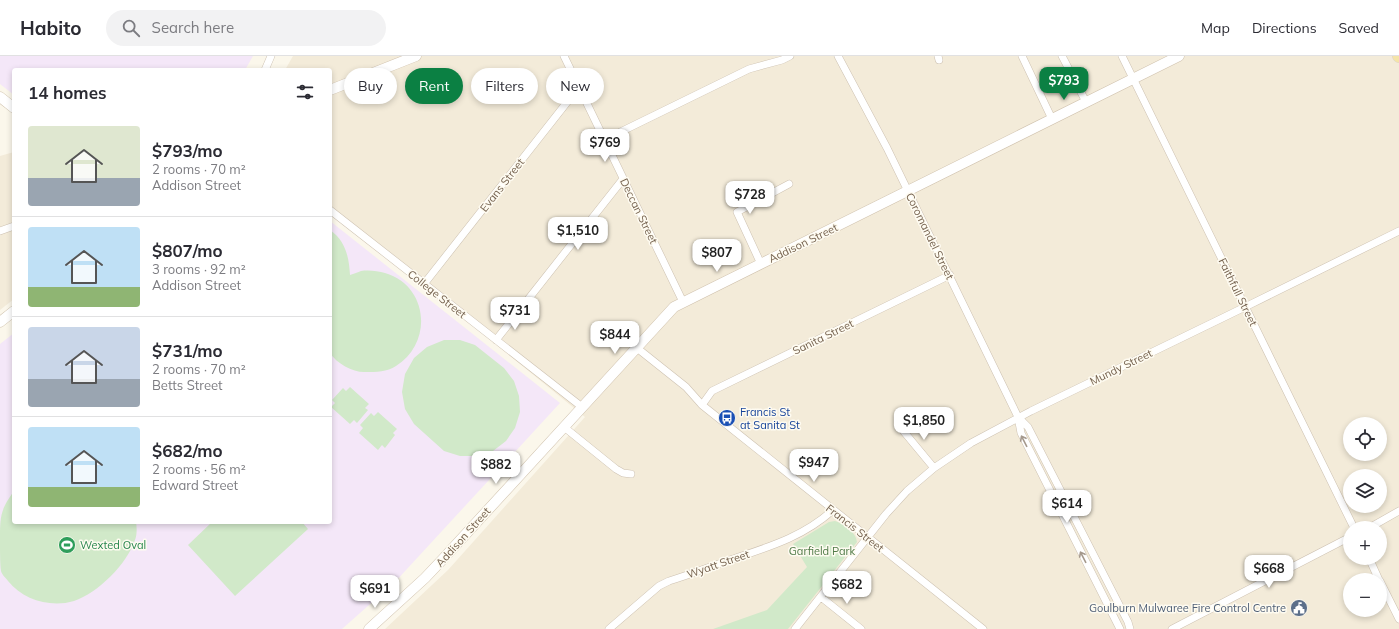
<!DOCTYPE html>
<html lang="en">
<head>
<meta charset="utf-8">
<style>
  :root { --surface:#fff; --page:#f2f2f3; --text:#2b2b33; --muted:#7c7c81; --line:#e1e1e2; --accent:#0b8043 }
  body { margin:0; font-family:Mulish,sans-serif; background:var(--page); color:var(--text); height:100vh; display:flex; flex-direction:column; font-size:15px; white-space:nowrap }
  * { box-sizing:border-box; margin:0 }
  p { font-size:13px; color:var(--muted) }
  .icon { flex:none; width:22px; height:22px; fill:none; stroke:currentColor; stroke-width:2; stroke-linecap:round; stroke-linejoin:round }
  .map { position:relative; flex:1; overflow:hidden }
  .sheet { position:absolute; left:12px; top:12px; width:320px; height:456px; display:flex; flex-direction:column; background:var(--surface); border-radius:4px; box-shadow:0 2px 6px #0003 }
  .sheet>* { flex:none }
  .guide { position:absolute; left:344px; top:12px; width:380px; height:36px; display:flex; gap:8px }
  .controls { position:absolute; left:1343px; top:361px; display:grid; gap:8px }
  .controls a { display:grid; place-items:center; width:44px; height:44px; border-radius:50%; background:var(--surface); box-shadow:0 2px 6px #0003; font-size:20px }
  .price { position:absolute; translate:-50% -34px; padding:0 9px; border-radius:8px; background:#fff; color:#222; font-size:13px; line-height:26px; filter:drop-shadow(0 1px 2px #0008) }
  .price::after { content:''; position:absolute; left:50%; top:24px; width:12px; height:9px; margin-left:-6px; background:inherit; clip-path:polygon(0 0,100% 0,50% 100%) }
  .price.on { background:var(--accent); color:#fff }
  ul { padding:0; list-style:none }
  li { display:flex; align-items:center; gap:12px; height:100px; padding:0 16px }
  li+li { border-top:1px solid var(--line) }
  li span { display:grid; place-items:center; flex:none; width:112px; height:80px; border-radius:4px; color:#555 }
  li>.icon { margin-inline-start:auto }
  span .icon { width:48px; height:48px; fill:#fffc; stroke-width:1 }
  li b { font-size:17px }
  h2 { display:flex; justify-content:space-between; align-items:center; height:48px; padding:0 16px; font-size:17px }
  .chip { padding:0 14px; border-radius:18px; background:var(--surface); box-shadow:0 2px 6px #0003; font-size:14px; line-height:36px }
  .chip.on { background:var(--accent); color:#fff }
  header { display:flex; align-items:center; gap:24px; box-sizing:border-box; height:56px; padding:0 20px; background:var(--surface); border-bottom:1px solid var(--line) }
  header strong { font-size:19px }
  nav { display:flex; gap:22px; margin-inline-start:auto; font-size:14px }
  .search { width:280px; height:36px; background:var(--page); display:flex; align-items:center; gap:10px; box-sizing:border-box; padding:0 14px; border-radius:22px; color:var(--muted); font-size:15px }
  .map>svg:first-child { display:block }
  .residential { fill:#f3ebd9; fill-rule:evenodd }
  .education { fill:#f4e7f8 }
  .green { fill:#d1e9c9 }
  .lines { fill:none; stroke-linecap:round; stroke-linejoin:round }
  .street-casing { stroke:#cdc1b1; stroke-width:8 }
  .secondary-casing { stroke:#d0c2ae; stroke-width:11 }
  .primary-casing { stroke:#d8d3ce; stroke-width:12 }
  .street { stroke:#fff; stroke-width:7 }
  .secondary { stroke:#fff; stroke-width:10 }
  .primary { stroke:#f5e4a8; stroke-width:11 }
  .oneway { stroke:#a5998d }
  .labels { text-anchor:middle; stroke-width:3; stroke-linejoin:round; paint-order:stroke }
  .street-label { font-size:11px; fill:#75624f; stroke:#fefbf1 }
  .transit-label { font-size:11px; fill:#164399; stroke:#fefbf1; text-anchor:start }
  .leisure-label { font-size:11px; fill:#27864d; stroke:#fefbf1; text-anchor:start }
  .park-label { font-size:11px; fill:#4f7a47; stroke:#fefbf1 }
  .service-label { font-size:11px; fill:#4e5e75; stroke:#fefbf1; text-anchor:end }
</style>
</head>
<body>
<header>
<strong>Habito</strong>
<div class="search"><svg class="icon" aria-label="search" viewBox="0 0 24 24"><circle cx="10" cy="10" r="6"/><path d="M15 15l6 6"/></svg>Search here</div>
<nav><a>Map</a><a>Directions</a><a>Saved</a></nav>
</header>
<div class="map">
<svg width="1399" height="573" viewBox="0 0 1399 573">
  <rect width="100%" height="100%" fill="#fbf7eb"/>
  <path class="residential" d="M293 0H1399V573H385L448 514 585 361 330 153V14H285ZM1350 368H1380V398H1350ZM1350 420H1380V450H1350ZM1350 472H1380V502H1350ZM1350 524H1380V554H1350Z
    M14 96V243L0 254V100Z"/>
  <path class="education" d="M0 0H253L245 14H14V39L0 28Z
    M330 165 560 347 395 526 342 573H0V288L14 277V466H330Z"/>
  <path class="green" d="M330 174C346 185 349 202 350 219 354 218 358 216 361 215 369 214 378 215 385 217 429 230 433 287 396 310 387 316 376 316 366 316 354 317 337 308 330 297Z
    M444 284H460L475 289 504 312 514 325 519 340 520 356 515 372 506 385 493 395 478 400H460L444 395 414 368 405 353 402 336 405 318 414 302 427 291Z
    M350 331 369 348 365 352 368 354 357 367 354 364 350 368 331 351 335 347 332 344 343 332 346 335Z
    M378 356 397 373 393 377 395 379 385 392 382 389 378 394 359 377 363 372 360 369 371 357 374 360Z
    M14 435V466H136C137 472 137 479 135 484 127 508 98 537 74 545 51 552 23 544 8 525 6 522 2 519 1 515 0 509 0 493 0 485 0 461 0 454 14 435Z
    M835 465C844 468 856 476 857 486L788 573H713L767 554 807 511 793 488 829 466Z
    M212 466H302L308 473 235 540 188 489Z"/>
  <g class="lines">
    <g class="street-casing">
      <path id="street" d="M564 0 683 246
        M838 0 887 92 1018 361 1021 377 1120 573
        M938 0 939 4
        M1022 0 1052 63
        M1062 0 1086 46
        M1122 0 1354 472
        M265 14 271 0
        M604 84 749 13 782 4 790 0
        M330 154 582 351
        M0 175 14 170
        M761 208 737 156 789 128
        M424 228 579 31
        M496 284 623 123
        M637 292 686 331 702 349 983 573
        M702 349 712 335 950 219
        M1018 361 1028 371 1128 566 1130 573
        M564 371 616 413 623 417 631 418
        M900 371 934 412
        M1369 472 1399 455
        M1369 502 1379 524
        M1380 525 1399 563
        M821 541 861 573
        M609 573 659 530 669 525C692 518 714 509 736 502 772 490 804 480 833 454
        M795 573 886 458 907 435 934 412 971 387 1031 355 1245 251 1399 175
        M1172 573 1350 481"/>
    </g>
    <g class="secondary-casing">
      <path id="secondary" d="M330 34 416 0
        M0 41 14 52
        M0 266 14 255
        M369 573 425 522 442 504 674 251 1179 0"/>
    </g>
    <g class="primary-casing">
      <path id="primary" d="M1398 0 1399 1"/>
    </g>
    <use href="#street" class="street"/>
    <use href="#secondary" class="secondary"/>
    <use href="#primary" class="primary"/>
  </g>
  <defs><path id="oneway-shaft" d="M-6 0H5M1.5-3L5.5 0L1.5 3" fill="none" stroke-width="1.6" stroke-linecap="round" stroke-linejoin="round"/></defs>
  <g class="oneway">
    <use href="#oneway-shaft" transform="translate(1024 385) rotate(-117)"/>
    <use href="#oneway-shaft" transform="translate(1083 501) rotate(-117)"/>
  </g>
  <defs>
    <g id="bus-disc" transform="scale(0.9)"><circle r="9.5" fill="#1a4fb4" stroke="#fefbf1"/><path d="M-5-6H5V4H4V6H2V4H-2V6H-4V4H-5ZM-3.5-4V0h7V-4ZM-3.5 1.2v1.5H-2V1.2ZM2 1.2v1.5H3.5V1.2Z" fill="#fff"/></g>
    <g id="stadium-disc" transform="scale(0.9)"><circle r="9.5" fill="#2e9e5b" stroke="#fefbf1"/><path d="M0-5a6.5 5 0 1 0 0 10a6.5 5 0 1 0 0-10ZM-3.5-1.8h7v3.6h-7Z" fill="#fff"/></g>
    <g id="civic-disc" transform="scale(0.9)"><circle r="9.5" fill="#5c6f8a" stroke="#fefbf1"/><path d="M-.6-6.5H3V-4.5H.6V-3L4-1V1h2V6H-6V1h2V-1L-.6-3ZM-1.2 2.5V6h2.4V2.5Z" fill="#fff"/></g>
  </defs>
  <g fill-rule="evenodd">
    <use href="#bus-disc" x="727" y="362"/>
    <use href="#stadium-disc" x="67" y="489"/>
    <use href="#civic-disc" x="1299" y="552"/>
  </g>
  <g class="labels">
    <g class="street-label">
      <text transform="translate(502 129) rotate(-52)" y="4">Evans Street</text>
      <text transform="translate(639 155) rotate(64)" y="4">Deccan Street</text>
      <text transform="translate(930 180) rotate(64)" y="4">Coromandel Street</text>
      <text transform="translate(803 187) rotate(-26)" y="4">Addison Street</text>
      <text transform="translate(1238 236) rotate(64)" y="4">Faithfull Street</text>
      <text transform="translate(437 238) rotate(38)" y="4">College Street</text>
      <text transform="translate(823 281) rotate(-26)" y="4">Sanita Street</text>
      <text transform="translate(1121 311) rotate(-26)" y="4">Mundy Street</text>
      <text transform="translate(855 472) rotate(38)" y="4">Francis Street</text>
      <text transform="translate(463 481) rotate(-48)" y="4">Addison Street</text>
      <text transform="translate(718 508) rotate(-19)" y="4">Wyatt Street</text>
    </g>
    <g class="transit-label">
      <text x="740" y="360">Francis St<tspan x="740" dy="13">at Sanita St</tspan></text>
    </g>
    <g class="leisure-label">
      <text x="80" y="493">Wexted Oval</text>
    </g>
    <g class="park-label">
      <text x="822" y="499">Garfield Park</text>
    </g>
    <g class="service-label">
      <text x="1286" y="556">Goulburn Mulwaree Fire Control Centre</text>
    </g>
  </g>
</svg>
<div class="controls">
<a><svg class="icon" aria-label="locate" viewBox="0 0 24 24"><circle cx="12" cy="12" r="6"/><path d="M12 2v4M12 18v4M2 12h4M18 12h4"/></svg></a>
<a><svg class="icon" aria-label="layers" viewBox="0 0 24 24"><path d="M12 4l9 5-9 5-9-5zM3 14l9 5 9-5"/></svg></a>
<a>+</a>
<a>−</a>
</div>
<b class="price on" style="left:1064px;top:45px">$793</b>
<b class="price" style="left:605px;top:107px">$769</b>
<b class="price" style="left:750px;top:159px">$728</b>
<b class="price" style="left:578px;top:195px">$1,510</b>
<b class="price" style="left:717px;top:217px">$807</b>
<b class="price" style="left:515px;top:275px">$731</b>
<b class="price" style="left:615px;top:299px">$844</b>
<b class="price" style="left:924px;top:385px">$1,850</b>
<b class="price" style="left:814px;top:427px">$947</b>
<b class="price" style="left:496px;top:429px">$882</b>
<b class="price" style="left:1067px;top:468px">$614</b>
<b class="price" style="left:1269px;top:533px">$668</b>
<b class="price" style="left:847px;top:549px">$682</b>
<b class="price" style="left:375px;top:553px">$691</b>
<div class="guide">
<a class="chip">Buy</a>
<a class="chip on">Rent</a>
<a class="chip">Filters</a>
<a class="chip">New</a>
</div>
<section class="sheet">
<h2>14 homes<svg class="icon" aria-label="filters" viewBox="0 0 24 24"><path d="M4 7h16M4 17h16"/><circle cx="9" cy="7" r="2"/><circle cx="15" cy="17" r="2"/></svg></h2>
<ul>
<li><span style="background:linear-gradient(#dfe7d0 65%,#9aa5b1 0)"><svg class="icon" aria-label="home" viewBox="0 0 24 24"><path d="M3 11l9-7 9 7M6 9v11h12V9"/></svg></span><div><b>$793/mo</b><p>2 rooms · 70 m²</p><p>Addison Street</p></div></li>
<li><span style="background:linear-gradient(#bfe0f5 75%,#8fb573 0)"><svg class="icon" aria-label="home" viewBox="0 0 24 24"><path d="M3 11l9-7 9 7M6 9v11h12V9"/></svg></span><div><b>$807/mo</b><p>3 rooms · 92 m²</p><p>Addison Street</p></div></li>
<li><span style="background:linear-gradient(#c9d6e8 65%,#9aa5b1 0)"><svg class="icon" aria-label="home" viewBox="0 0 24 24"><path d="M3 11l9-7 9 7M6 9v11h12V9"/></svg></span><div><b>$731/mo</b><p>2 rooms · 70 m²</p><p>Betts Street</p></div></li>
<li><span style="background:linear-gradient(#bfe0f5 75%,#8fb573 0)"><svg class="icon" aria-label="home" viewBox="0 0 24 24"><path d="M3 11l9-7 9 7M6 9v11h12V9"/></svg></span><div><b>$682/mo</b><p>2 rooms · 56 m²</p><p>Edward Street</p></div></li>
</ul>
</section>
</div>
</body>
</html>
